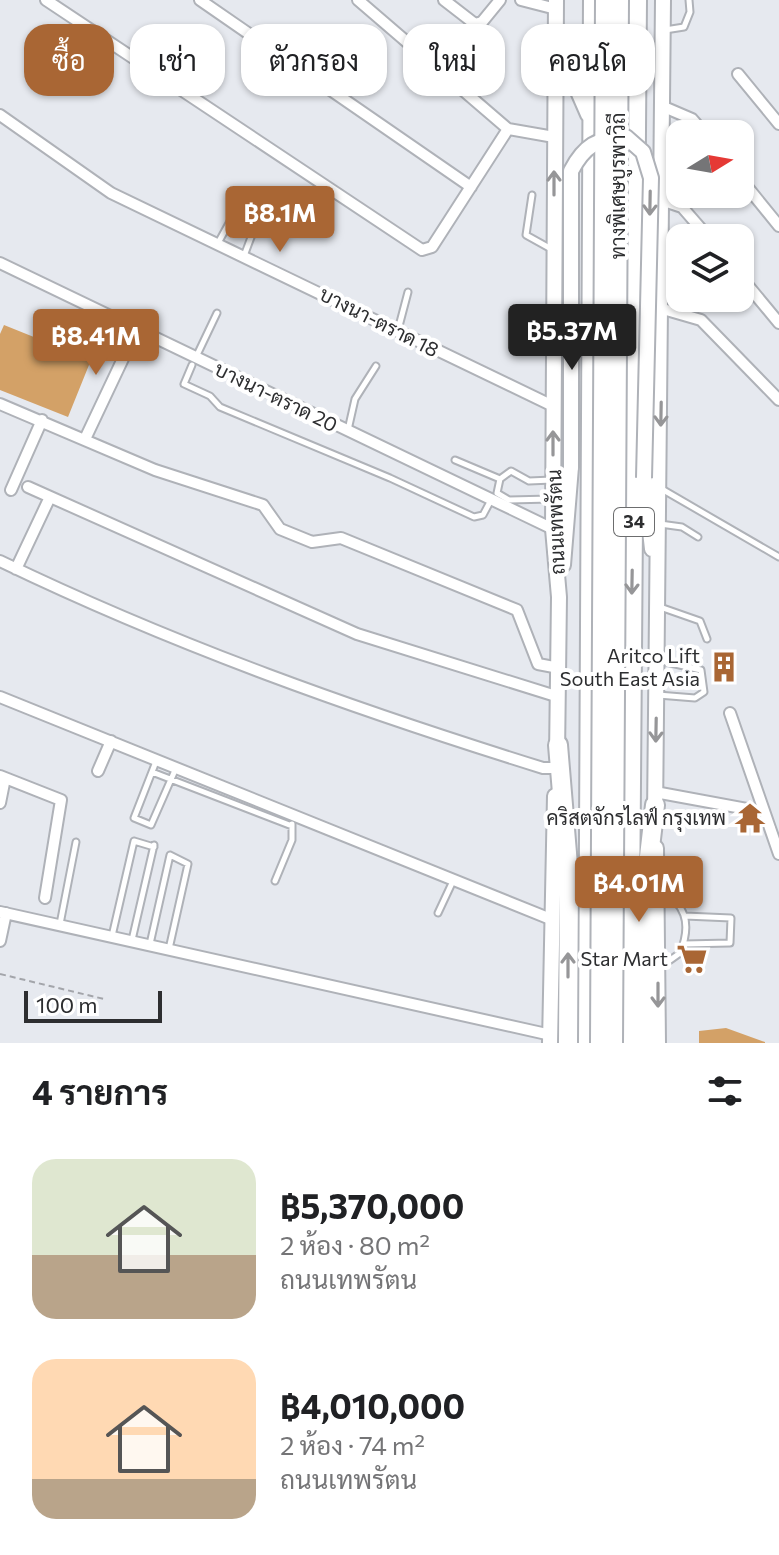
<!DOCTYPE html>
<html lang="th">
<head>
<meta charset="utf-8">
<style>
  :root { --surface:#fff; --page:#f6f6f6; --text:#202124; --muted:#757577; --accent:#a96634 }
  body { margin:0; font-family:Commissioner,Sarabun,sans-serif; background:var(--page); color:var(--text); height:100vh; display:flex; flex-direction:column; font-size:30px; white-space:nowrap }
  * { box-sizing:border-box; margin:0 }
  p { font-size:26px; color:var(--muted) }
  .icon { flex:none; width:44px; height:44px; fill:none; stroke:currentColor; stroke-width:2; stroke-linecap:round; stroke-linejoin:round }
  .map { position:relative; height:1043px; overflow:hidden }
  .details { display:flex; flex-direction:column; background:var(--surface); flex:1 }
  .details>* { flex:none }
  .hud { position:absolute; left:24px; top:24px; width:732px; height:72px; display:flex; gap:16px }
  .needle { width:52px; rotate:79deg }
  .controls { position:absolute; left:666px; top:120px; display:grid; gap:16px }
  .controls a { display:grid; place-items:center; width:88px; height:88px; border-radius:16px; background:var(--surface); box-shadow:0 2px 6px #0004; font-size:40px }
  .scale { position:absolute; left:24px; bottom:20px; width:138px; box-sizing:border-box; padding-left:8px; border:4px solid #2d2e30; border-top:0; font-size:22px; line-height:28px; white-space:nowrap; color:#2d2e30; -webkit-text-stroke:6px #fff; paint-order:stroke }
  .price { position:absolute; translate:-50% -68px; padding:0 18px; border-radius:8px; background:var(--accent); color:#fff; font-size:26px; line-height:52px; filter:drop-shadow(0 2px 4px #0008) }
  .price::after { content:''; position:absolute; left:50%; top:48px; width:24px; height:18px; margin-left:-12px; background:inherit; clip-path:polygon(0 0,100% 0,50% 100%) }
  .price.on { background:#222; color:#fff }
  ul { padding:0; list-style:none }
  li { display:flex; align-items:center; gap:24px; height:200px; padding:0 32px }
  li span { display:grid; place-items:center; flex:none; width:224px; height:160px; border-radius:24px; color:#555 }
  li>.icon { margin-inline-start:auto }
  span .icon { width:96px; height:96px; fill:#fffc; stroke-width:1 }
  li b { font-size:34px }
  h2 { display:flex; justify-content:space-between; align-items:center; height:96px; padding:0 32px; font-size:34px }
  .chip { padding:0 28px; border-radius:24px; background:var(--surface); box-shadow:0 2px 6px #0004; font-size:28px; line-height:72px }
  .chip.on { background:var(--accent); color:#fff }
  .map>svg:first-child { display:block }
  .building { fill:#d3a167 }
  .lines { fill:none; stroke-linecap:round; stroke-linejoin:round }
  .lane-casing { stroke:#afb2b8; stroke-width:9 }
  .street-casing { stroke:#afb2b8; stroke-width:14 }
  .secondary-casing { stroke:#afb2b8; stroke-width:18 }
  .highway-casing { stroke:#afb2b8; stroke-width:22 }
  .path { stroke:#a3a5aa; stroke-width:2; stroke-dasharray:6 4; stroke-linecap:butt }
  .lane { stroke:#fff; stroke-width:5 }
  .street { stroke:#fff; stroke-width:10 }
  .secondary { stroke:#fff; stroke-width:14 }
  .highway { stroke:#fff; stroke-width:18 }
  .secondary-bridge-casing { stroke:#afb2b8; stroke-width:18; stroke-linecap:butt }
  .highway-bridge-casing { stroke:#afb2b8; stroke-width:22; stroke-linecap:butt }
  .secondary-bridge { stroke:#fff; stroke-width:14 }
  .highway-bridge { stroke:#fff; stroke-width:18 }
  .oneway { stroke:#969698 }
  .labels { text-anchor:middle; stroke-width:8; stroke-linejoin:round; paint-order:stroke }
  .shield { fill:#fff; stroke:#6c6d6e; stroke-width:2 }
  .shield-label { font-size:18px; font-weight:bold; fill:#2d2e30 }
  .street-label { font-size:20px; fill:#2d2e30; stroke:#fff }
  .poi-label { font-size:20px; fill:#2d2e30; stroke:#fff; text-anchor:end }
</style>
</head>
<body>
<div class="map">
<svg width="779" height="1043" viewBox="0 0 779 1043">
  <rect width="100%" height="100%" fill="#e6e9ef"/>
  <path class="building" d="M4 325 91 360 68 417 0 390V334Z
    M726 1028 765 1042V1043H699V1031Z"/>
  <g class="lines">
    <g class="lane-casing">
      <path id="lane" d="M665 30 684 27 690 12 689 0
        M532 195 526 235 553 250
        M218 243 233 216
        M244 256 256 224
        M398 330 408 292
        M197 355 217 313
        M192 365 184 384 210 396 220 407 390 478 474 517 483 515 491 500
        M348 430 355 399 376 366
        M455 460 500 479 511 471 529 481 552 480
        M500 479 497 493 509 500 551 499
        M660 488 779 557
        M660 524 682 527 698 537
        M660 607 700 621 707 639
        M658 660 701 670 704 692 695 698 658 695
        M157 759 134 818 151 825 176 768
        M152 772 292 826
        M275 881 292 840V824
        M438 913 453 881
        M60 924 76 842
        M112 936 134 841 154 847
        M132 940 154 845
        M150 944 170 855 188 864 169 949
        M684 944 730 943 731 918 685 916
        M659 968 680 953C693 921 684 905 659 886"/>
    </g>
    <g class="street-casing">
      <path id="street" d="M46 0 422 250 432 247 508 129
        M200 0 471 187
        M358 0 508 129 554 137
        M444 0 475 24 482 22 500 0
        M521 0 556 9
        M738 74 779 124
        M664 107 692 119 705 134
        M0 115 111 193 553 406
        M740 178 779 226
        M664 201 682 207 709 238
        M0 263 553 529
        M740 276 779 323
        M663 309 701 320 779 400
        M0 404 155 470 263 505 280 529 312 542 341 538 517 610 538 664 559 668
        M85 439 137 329
        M28 487 357 634 559 697
        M11 490 42 420
        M0 561C176 646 357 710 543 768H555
        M16 569 50 497
        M0 697 553 920
        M730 713 779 854
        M98 771 111 741
        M0 776 61 800 45 898
        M655 792 764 812
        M0 803 5 778
        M0 912 551 1035
        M0 941 6 913"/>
    </g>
    <g class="secondary-casing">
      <path id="secondary" d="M556 0 553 529 559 597 557 755
        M644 478 652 549
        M563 565 571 467
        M655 816 663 0
        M656 848 658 1043
        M550 1043 555 796"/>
    </g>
    <g class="highway-casing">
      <path id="highway" d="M556 36 590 114
        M558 745 569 877 568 1043
        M588 1043 593 0
        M629 1043 637 0
        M643 1043 644 899 655 805"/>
    </g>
    <path class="path" d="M0 974 104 999"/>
    <use href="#lane" class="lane"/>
    <use href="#street" class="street"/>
    <use href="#secondary" class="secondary"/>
    <use href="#highway" class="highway"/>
    <g class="secondary-bridge-casing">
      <path id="secondary-bridge" d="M571 467V171C584 146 597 138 626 137L643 152 651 178 644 478"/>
    </g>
    <g class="highway-bridge-casing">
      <path id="highway-bridge" d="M600 1043 605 0
        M613 1043 619 0"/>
    </g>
    <use href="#secondary-bridge" class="secondary-bridge"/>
    <use href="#highway-bridge" class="highway-bridge"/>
  </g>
  <defs><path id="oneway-shaft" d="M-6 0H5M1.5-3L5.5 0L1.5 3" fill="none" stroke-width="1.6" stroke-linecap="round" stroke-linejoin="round" transform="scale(2)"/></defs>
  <g class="oneway">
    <use href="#oneway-shaft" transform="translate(554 183) rotate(-90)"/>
    <use href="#oneway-shaft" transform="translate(650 203) rotate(91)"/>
    <use href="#oneway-shaft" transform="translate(661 414) rotate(91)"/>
    <use href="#oneway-shaft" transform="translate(553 443) rotate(-90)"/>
    <use href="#oneway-shaft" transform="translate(632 582) rotate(91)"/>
    <use href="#oneway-shaft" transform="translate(656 730) rotate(91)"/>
    <use href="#oneway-shaft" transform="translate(568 965) rotate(-90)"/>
    <use href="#oneway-shaft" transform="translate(658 995) rotate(90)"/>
  </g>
  <defs>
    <g id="building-bare" transform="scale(2.4)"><path d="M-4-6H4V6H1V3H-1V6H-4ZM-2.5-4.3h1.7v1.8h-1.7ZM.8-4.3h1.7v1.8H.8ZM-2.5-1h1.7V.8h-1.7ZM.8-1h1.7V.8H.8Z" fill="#a96634" stroke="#fff" stroke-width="2.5" paint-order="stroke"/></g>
    <g id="temple-bare" transform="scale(2.4)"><path d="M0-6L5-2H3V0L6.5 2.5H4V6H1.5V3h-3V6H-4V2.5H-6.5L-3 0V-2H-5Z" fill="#a96634" stroke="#fff" stroke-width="2.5" paint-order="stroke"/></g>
    <g id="supermarket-bare" transform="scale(2.4)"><path d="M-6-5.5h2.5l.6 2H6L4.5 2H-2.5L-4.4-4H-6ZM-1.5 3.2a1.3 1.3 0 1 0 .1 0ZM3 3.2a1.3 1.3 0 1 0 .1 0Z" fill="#a96634" stroke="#fff" stroke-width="2.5" paint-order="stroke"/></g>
  </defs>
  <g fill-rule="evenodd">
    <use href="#building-bare" x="724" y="667"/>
    <use href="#temple-bare" x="750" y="818"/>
    <use href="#supermarket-bare" x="692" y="959"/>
  </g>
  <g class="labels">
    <rect class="shield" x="614" y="508" width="40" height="28" rx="6"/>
    <g class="shield-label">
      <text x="634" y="528">34</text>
    </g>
    <g class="street-label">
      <text transform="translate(618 186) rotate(-90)" y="7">ทางพิเศษบูรพาวิถี</text>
      <text transform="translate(379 322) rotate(27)" y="7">บางนา-ตราด 18</text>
      <text transform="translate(276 397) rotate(26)" y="7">บางนา-ตราด 20</text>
      <text transform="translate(556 522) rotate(-92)" y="7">ถนนเทพรัตน</text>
    </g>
    <g class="poi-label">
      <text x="700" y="663">Aritco Lift<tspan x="700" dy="23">South East Asia</tspan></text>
      <text x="726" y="825">คริสตจักรไลฟ์ กรุงเทพ</text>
      <text x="668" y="966">Star Mart</text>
    </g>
  </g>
</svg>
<div class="controls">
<a><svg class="needle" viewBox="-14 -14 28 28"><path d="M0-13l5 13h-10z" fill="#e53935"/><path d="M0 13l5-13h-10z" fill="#757577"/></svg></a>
<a><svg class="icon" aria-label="layers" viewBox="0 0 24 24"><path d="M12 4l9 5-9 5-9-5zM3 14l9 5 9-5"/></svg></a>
</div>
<div class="scale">100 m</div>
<b class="price" style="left:280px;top:254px">฿8.1M</b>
<b class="price on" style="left:572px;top:372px">฿5.37M</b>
<b class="price" style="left:96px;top:377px">฿8.41M</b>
<b class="price" style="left:639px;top:924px">฿4.01M</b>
<div class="hud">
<a class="chip on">ซื้อ</a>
<a class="chip">เช่า</a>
<a class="chip">ตัวกรอง</a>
<a class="chip">ใหม่</a>
<a class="chip">คอนโด</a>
</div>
</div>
<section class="details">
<h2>4 รายการ<svg class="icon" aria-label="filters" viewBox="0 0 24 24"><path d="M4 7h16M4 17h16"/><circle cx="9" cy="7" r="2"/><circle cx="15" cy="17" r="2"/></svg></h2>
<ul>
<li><span style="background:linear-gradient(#dfe7d0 60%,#b9a48a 0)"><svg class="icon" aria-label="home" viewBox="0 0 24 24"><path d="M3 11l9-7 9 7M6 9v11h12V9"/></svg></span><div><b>฿5,370,000</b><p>2 ห้อง · 80 m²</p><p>ถนนเทพรัตน</p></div></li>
<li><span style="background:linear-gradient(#ffd9b3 75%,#b9a48a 0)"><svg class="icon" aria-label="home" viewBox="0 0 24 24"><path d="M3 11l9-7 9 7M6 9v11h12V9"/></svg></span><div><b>฿4,010,000</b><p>2 ห้อง · 74 m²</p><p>ถนนเทพรัตน</p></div></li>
</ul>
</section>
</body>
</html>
